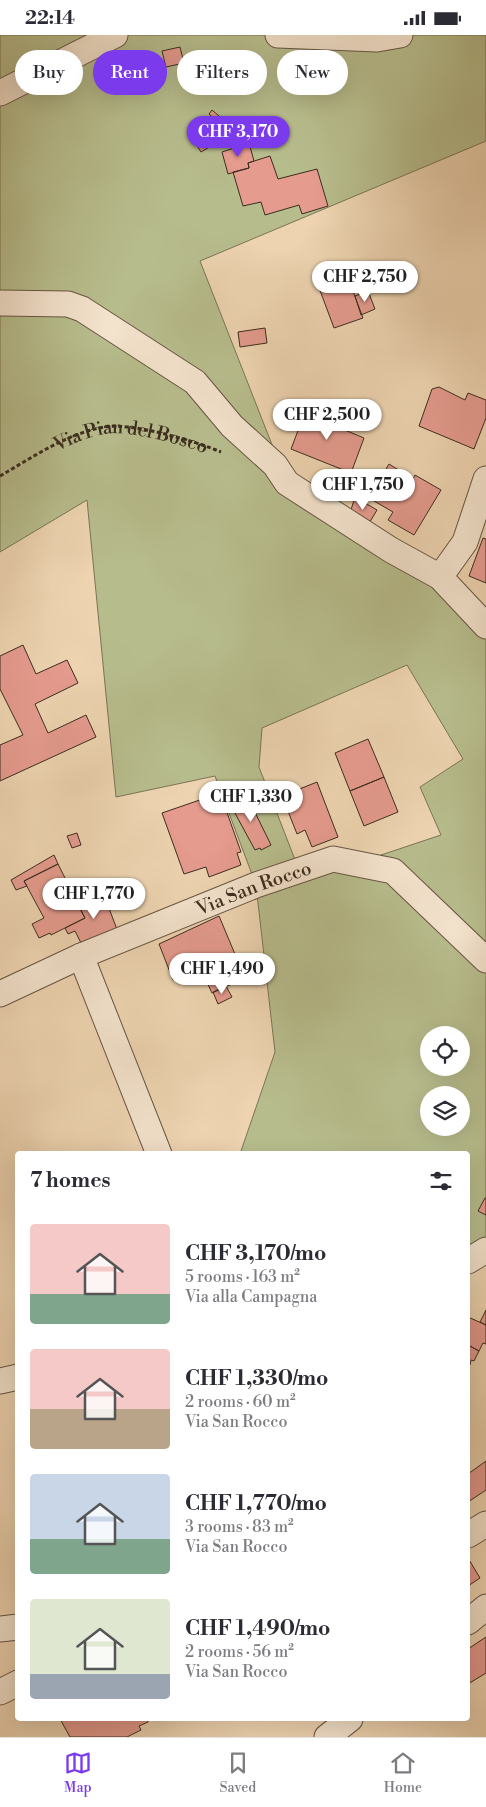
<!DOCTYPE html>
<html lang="en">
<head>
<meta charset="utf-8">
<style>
  :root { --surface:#fff; --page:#f7f7f7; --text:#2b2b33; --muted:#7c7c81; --line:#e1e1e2; --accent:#7c3aed }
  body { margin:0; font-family:"Libre Bodoni",serif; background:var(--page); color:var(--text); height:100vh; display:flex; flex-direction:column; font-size:19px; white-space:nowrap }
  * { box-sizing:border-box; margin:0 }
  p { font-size:16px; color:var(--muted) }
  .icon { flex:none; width:28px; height:28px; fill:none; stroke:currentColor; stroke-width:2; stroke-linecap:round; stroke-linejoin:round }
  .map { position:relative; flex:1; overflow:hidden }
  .details { position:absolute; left:15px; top:1116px; width:455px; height:570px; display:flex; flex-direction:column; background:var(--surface); border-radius:5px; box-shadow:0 5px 20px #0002 }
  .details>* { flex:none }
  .guide { position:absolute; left:15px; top:15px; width:456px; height:45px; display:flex; gap:10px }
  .buttons { position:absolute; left:420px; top:991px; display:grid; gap:10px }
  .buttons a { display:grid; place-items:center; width:50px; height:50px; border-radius:50%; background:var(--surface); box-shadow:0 5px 20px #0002; font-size:25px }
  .price { position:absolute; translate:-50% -42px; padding:0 11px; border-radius:18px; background:#fff; color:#222; font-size:16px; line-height:32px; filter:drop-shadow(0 1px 2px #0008) }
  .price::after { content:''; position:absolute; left:50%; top:30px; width:15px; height:11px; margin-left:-8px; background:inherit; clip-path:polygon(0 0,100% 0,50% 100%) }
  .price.active { background:var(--accent); color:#fff }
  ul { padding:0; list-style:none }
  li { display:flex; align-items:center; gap:15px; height:125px; padding:0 15px }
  li span { display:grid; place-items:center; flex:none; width:140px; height:100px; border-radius:5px; color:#555 }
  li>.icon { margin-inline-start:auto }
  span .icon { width:60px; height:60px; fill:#fffc; stroke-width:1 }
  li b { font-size:21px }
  h2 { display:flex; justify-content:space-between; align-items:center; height:60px; padding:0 15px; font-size:21px }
  .chip { padding:0 18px; border-radius:22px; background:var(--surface); box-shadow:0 5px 20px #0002; font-size:18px; line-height:45px }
  .chip.active { background:var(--accent); color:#fff }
  .status { display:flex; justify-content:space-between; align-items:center; height:35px; padding:0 25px; background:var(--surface); direction:ltr }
  .status svg { height:14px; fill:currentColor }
  .dock { display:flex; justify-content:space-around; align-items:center; height:70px; border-top:1px solid var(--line); background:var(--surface); font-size:14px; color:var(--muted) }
  .dock a { display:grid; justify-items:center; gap:2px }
  .dock .active { color:var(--accent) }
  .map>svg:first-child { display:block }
  .green { fill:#b7bc8c; stroke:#7a7456; fill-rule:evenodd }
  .building { fill:#e59b8e; stroke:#3c2d1f }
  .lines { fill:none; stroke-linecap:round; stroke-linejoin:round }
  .minor-casing { stroke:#685643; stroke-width:27 }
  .path { stroke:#3c2d1f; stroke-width:3; stroke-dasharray:4 2.5; stroke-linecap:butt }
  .minor { stroke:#f3e2cc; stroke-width:25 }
  .labels { text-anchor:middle; stroke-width:4; stroke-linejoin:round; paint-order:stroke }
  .street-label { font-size:19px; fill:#3c2d1f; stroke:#f3e2cc }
</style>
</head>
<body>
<div class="status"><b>22:14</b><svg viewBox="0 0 49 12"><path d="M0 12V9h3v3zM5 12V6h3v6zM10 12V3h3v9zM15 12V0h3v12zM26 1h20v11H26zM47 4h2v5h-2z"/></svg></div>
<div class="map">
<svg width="486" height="1702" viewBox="0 0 486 1702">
  <rect width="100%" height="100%" fill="#edd3b0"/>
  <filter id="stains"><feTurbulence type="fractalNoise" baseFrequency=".004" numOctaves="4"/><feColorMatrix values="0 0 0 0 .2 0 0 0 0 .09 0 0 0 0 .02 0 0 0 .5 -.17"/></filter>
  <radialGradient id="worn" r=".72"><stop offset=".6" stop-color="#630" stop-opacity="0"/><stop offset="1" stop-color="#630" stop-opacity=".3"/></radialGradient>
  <path class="green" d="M0 0H486V106L200 226 287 448 391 515 486 591V1219L468 1231V1119H240L275 1017 256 850 215 741 116 762 87 465 0 517ZM407 630 463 724 420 752 441 800 357 828 299 835 259 732 262 693ZM429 1000H461V1032H429ZM429 1060H461V1092H429Z"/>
  <path class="building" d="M180 12 184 28 166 32 162 16Z
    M212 75 219 81 216 85 209 79Z
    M201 95 211 111 201 117 191 101Z
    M249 108 254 126 248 128 249 133 228 139 222 117Z
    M270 121 278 144 317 134 328 171 302 179 299 170 265 180 261 167 243 171 233 137 249 133 248 128Z
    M344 232 363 283 334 293 315 242Z
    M368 256 375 274 361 280 355 261Z
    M265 293 267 308 240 312 238 297Z
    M439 352 465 365 468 358 486 365V383L474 414 419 391 432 354Z
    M307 372 343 386 340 393 364 403 351 438 291 414Z
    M389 429 413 444 415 440 441 455 414 500 388 485 393 477 369 463Z
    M355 462 377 475 368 490 350 478Z
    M483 503 486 504V548L469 541Z
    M23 610 36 639 67 625 78 648 35 669 48 698 86 680 96 702 0 746V710L23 700 0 654V621Z
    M368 704 384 742 350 756 335 718Z
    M384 742 398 777 364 791 350 756Z
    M317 747 338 802 312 812 305 795 297 799 282 761Z
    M220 758 241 817 237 818 241 830 209 842 206 832 184 839 162 778Z
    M247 761 271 810 261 815 260 813 255 815 230 769Z
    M77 798 81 810 72 813 67 801Z
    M54 820 58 829 24 846 27 851 16 855 11 845Z
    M58 829 85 883 51 900 50 898 39 903 32 889 44 883 24 846Z
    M102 855 118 897 83 912 75 896 68 899 65 893 85 883 76 867Z
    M219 881 245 943 212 958 203 939 196 941 194 935 173 945 159 909Z
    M226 951 232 962 218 969 213 957Z
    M485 1163H486V1180L478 1176Z
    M486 1275V1290L480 1287Z
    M468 1282 486 1290V1309L483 1308 479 1316 468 1310Z
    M468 1310 479 1316 474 1326 471 1325 470 1330 468 1329Z
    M486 1426V1455L468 1467V1439Z
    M468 1523 480 1543 468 1551Z
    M486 1602V1638L468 1649V1614Z
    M60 1684H147L148 1687 139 1691 141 1695 127 1702H70Z"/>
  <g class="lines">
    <g class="minor-casing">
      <g id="minor">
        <path d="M278 0 377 4 400 0"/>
        <path d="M0 58 115 0"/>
        <path d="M0 268 68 269 82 274 195 347 232 391 275 430 287 448 391 515 440 542 486 591"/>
        <path d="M440 542 465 507 486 444"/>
        <path d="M81 921 159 1119"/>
        <path id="s2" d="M0 959 81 921 256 850 333 824 393 836 486 925"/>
        <path d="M468 1226 486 1215"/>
        <path d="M0 1346 18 1342"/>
        <path d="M468 1500 486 1489"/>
        <path d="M468 1587 486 1572"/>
        <path d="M0 1594 18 1592"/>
        <path d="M0 1657 18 1648"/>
        <path d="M327 1702 350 1684"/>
      </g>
    </g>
    <path class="path" id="s1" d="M0 441C33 422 66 399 104 392 131 387 195 406 221 417"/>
    <use href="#minor" class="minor"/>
  </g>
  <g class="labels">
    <g class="street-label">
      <text dy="7" stroke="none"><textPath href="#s1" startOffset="142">Via Pian del Bosco</textPath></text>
      <text dy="7" stroke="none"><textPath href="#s2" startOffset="275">Via San Rocco</textPath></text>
    </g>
  </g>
  <rect width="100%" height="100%" filter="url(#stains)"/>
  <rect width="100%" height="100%" fill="url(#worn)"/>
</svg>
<div class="buttons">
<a><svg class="icon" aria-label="locate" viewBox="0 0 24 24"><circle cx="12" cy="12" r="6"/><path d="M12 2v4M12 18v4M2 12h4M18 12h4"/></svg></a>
<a><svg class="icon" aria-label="layers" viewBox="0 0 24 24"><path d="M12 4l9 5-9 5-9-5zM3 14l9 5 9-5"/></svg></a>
</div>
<b class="price active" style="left:238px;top:123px">CHF 3,170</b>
<b class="price" style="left:365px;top:268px">CHF 2,750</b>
<b class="price" style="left:327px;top:406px">CHF 2,500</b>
<b class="price" style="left:363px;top:476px">CHF 1,750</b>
<b class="price" style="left:251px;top:788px">CHF 1,330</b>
<b class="price" style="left:94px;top:885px">CHF 1,770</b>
<b class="price" style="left:222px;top:960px">CHF 1,490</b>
<div class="guide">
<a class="chip">Buy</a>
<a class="chip active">Rent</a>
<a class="chip">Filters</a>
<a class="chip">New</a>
</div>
<section class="details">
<h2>7 homes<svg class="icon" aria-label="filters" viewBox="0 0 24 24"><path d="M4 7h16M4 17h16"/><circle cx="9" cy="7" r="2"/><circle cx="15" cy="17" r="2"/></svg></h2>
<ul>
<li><span style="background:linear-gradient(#f6c9c9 70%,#7fa58c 0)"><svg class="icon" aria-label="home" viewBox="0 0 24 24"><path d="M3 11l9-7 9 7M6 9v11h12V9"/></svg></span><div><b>CHF 3,170/mo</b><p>5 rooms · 163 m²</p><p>Via alla Campagna</p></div></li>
<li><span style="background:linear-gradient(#f6c9c9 60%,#b9a48a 0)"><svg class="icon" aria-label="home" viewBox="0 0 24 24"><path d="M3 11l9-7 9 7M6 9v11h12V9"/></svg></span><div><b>CHF 1,330/mo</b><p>2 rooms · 60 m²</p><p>Via San Rocco</p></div></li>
<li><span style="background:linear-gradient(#c9d6e8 65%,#7fa58c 0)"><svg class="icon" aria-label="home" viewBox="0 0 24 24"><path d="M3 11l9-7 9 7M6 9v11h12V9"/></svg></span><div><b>CHF 1,770/mo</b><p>3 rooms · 83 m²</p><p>Via San Rocco</p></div></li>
<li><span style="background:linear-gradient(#dfe7d0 75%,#9aa5b1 0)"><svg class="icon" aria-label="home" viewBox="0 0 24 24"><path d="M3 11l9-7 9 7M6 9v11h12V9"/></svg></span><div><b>CHF 1,490/mo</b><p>2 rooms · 56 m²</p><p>Via San Rocco</p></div></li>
</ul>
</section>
</div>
<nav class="dock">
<a class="active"><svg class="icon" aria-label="map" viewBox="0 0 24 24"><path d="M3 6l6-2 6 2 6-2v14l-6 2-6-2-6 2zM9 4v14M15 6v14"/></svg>Map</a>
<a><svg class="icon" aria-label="saved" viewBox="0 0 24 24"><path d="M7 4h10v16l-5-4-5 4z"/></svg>Saved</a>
<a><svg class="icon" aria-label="home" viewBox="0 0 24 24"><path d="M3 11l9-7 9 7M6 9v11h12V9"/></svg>Home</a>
</nav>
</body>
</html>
